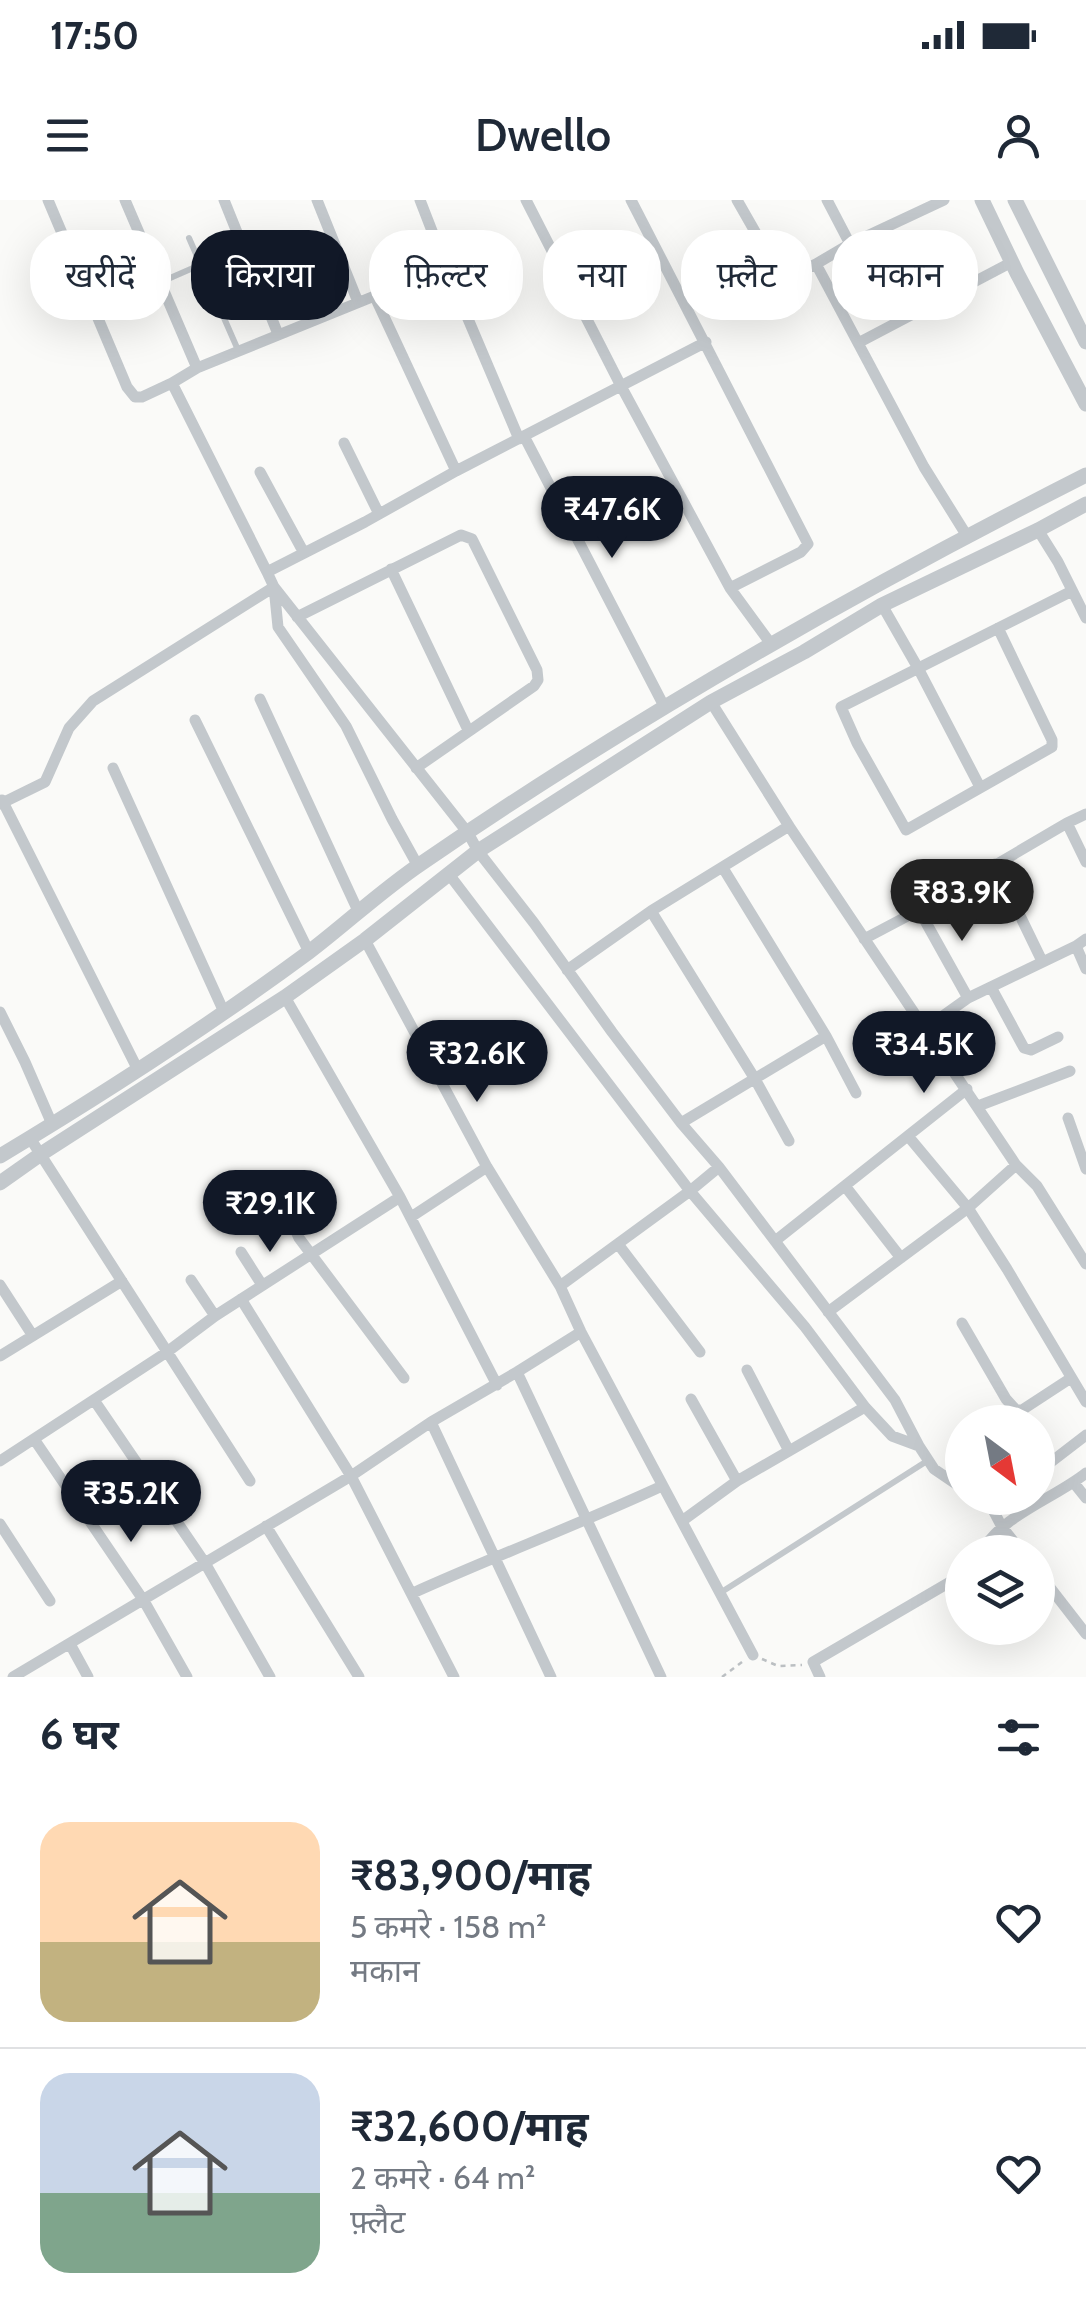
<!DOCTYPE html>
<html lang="hi">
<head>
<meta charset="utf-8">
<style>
  :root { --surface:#fff; --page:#f2f2f3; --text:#1f2937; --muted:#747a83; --line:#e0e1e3; --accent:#111827 }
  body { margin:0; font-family:Cabin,"Noto Sans Devanagari",sans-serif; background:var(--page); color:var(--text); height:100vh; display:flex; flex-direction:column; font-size:38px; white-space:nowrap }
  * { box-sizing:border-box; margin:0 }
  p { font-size:32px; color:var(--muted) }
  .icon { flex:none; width:55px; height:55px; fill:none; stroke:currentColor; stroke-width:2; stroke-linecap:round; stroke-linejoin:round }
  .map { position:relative; height:1477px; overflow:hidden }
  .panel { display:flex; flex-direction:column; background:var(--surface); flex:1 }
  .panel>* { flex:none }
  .guide { position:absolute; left:30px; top:30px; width:1028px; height:90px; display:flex; gap:20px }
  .needle { width:65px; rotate:148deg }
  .tools { position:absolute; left:945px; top:1205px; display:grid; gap:20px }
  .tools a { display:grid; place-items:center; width:110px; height:110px; border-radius:50%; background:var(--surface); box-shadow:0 10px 40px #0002; font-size:50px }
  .price { position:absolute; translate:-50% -85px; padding:0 22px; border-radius:35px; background:var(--accent); color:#fff; font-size:32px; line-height:65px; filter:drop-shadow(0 2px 5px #0008) }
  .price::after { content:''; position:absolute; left:50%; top:60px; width:30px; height:22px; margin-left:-15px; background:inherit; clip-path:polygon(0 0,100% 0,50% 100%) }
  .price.selected { background:#222; color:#fff }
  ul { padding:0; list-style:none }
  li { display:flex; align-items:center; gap:30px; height:250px; padding:0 40px }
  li+li { border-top:2px solid var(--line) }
  li span { display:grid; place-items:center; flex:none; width:280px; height:200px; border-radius:30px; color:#555 }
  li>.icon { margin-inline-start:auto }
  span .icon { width:120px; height:120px; fill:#fffc; stroke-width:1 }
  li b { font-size:42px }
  h2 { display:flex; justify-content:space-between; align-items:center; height:120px; padding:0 40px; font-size:42px }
  .tag { padding:0 35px; border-radius:40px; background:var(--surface); box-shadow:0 10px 40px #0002; font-size:35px; line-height:90px }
  .tag.selected { background:var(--accent); color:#fff }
  .status { display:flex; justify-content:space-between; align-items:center; height:70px; padding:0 50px; background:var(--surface); direction:ltr }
  .status svg { height:28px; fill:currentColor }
  header { display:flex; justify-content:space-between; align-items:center; height:130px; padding:0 40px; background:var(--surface); font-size:45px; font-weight:600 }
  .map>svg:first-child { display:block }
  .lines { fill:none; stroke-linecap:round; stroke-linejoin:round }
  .path { stroke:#bbbfc2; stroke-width:2.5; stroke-dasharray:5 5; stroke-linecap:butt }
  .service { stroke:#c3c8cc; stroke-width:6 }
  .minor { stroke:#c3c8cc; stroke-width:11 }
  .tertiary { stroke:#c3c8cc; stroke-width:15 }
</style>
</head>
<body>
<div class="status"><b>17:50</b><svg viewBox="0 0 49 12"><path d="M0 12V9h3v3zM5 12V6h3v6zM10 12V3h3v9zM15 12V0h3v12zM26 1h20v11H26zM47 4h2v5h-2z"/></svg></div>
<header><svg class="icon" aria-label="menu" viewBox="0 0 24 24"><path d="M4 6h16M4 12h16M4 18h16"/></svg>Dwello<svg class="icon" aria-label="person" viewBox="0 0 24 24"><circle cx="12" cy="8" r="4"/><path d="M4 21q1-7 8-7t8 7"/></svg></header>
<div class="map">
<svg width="1086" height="1477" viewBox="0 0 1086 1477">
  <rect width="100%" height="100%" fill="#fafaf8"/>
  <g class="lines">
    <path class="path" d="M762 1459 778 1466 802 1465
      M722 1477 742 1462"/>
    <path class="service" d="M189 38 238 150
      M161 82 241 47
      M720 1393 927 1261"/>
    <path class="minor" d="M48 0 127 187 135 197H142L172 183 267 372
      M125 0 197 168
      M224 0 278 134
      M317 0 358 102
      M420 0 446 67
      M526 0 621 186 730 388 771 444
      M631 0 808 344 801 352 730 388
      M737 0 765 49 771 85
      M827 0 850 44
      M816 64 850 44 944 0
      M375 97 456 271
      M739 100 816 64 924 267 967 336
      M858 143 1012 62
      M172 183 197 168 446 67 519 239
      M524 236 664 506
      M344 243 379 314
      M260 272 304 353
      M1038 330 1058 362 1086 418
      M391 369 468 530
      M882 405 918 468 980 587
      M297 417 461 335 472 339 537 470 538 480 534 486 416 568
      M998 428 1052 540V547L906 630 857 543 841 507 1072 391
      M260 499 359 713
      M711 502 789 626 1016 965
      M195 520 309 752
      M113 568 224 812
      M2 600 137 868
      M0 604 45 582 69 528 93 501 274 387 468 633 478 651 534 723 612 832 681 923 719 967 895 1200 919 1246 934 1269 962 1288
      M1067 623 1086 662
      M995 664 1042 761
      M418 666 392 619 346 526 278 427 274 387 267 372 365 322 456 271 706 142
      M723 668 826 836 856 893
      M448 673 690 991 805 1127 865 1207 737 1281 682 1321
      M919 710 968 798
      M651 711 755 879 789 941
      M864 739 919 710 1067 623 1086 614
      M365 740 487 967 560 1086
      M1076 746 1086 769
      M567 770 651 711 789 626
      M991 787 1024 848 1031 850 1058 837
      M285 797 400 997 497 1185
      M0 812 25 862 52 924
      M926 828 968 798 1076 746 1086 739
      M978 906 1070 871
      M1068 918 1086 969
      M681 923 826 836
      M908 936 968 1008 1007 1069 1086 1202
      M30 938 250 1281
      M719 967 690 991 560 1086 581 1132 753 1455
      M845 986 901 1058
      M308 1014 298 1019 294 1027 299 1038 404 1178
      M411 1017 487 967
      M775 1041 967 889
      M618 1044 700 1152
      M241 1052 262 1085
      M191 1080 215 1116
      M0 1085 33 1136
      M241 1099 351 1276 454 1477
      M828 1112 968 1008 1016 965 1037 986 1086 1064
      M962 1123 1006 1199 1016 1210H1022L1071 1178
      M0 1156 122 1081
      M747 1170 789 1251
      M517 1172 661 1477
      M691 1199 737 1281
      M94 1200 205 1363 270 1477
      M865 1207 892 1236 919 1246
      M431 1222 551 1477
      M34 1239 144 1401 187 1477
      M0 1261 167 1152 215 1116 400 997
      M1038 1272 1086 1235
      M1074 1283 1086 1298
      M977 1298 992 1308 1002 1327 1022 1352
      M0 1324 50 1401
      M266 1326 359 1477
      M982 1352C1000 1316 1055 1298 1086 1273
      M1038 1372 1086 1434
      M413 1393C495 1356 580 1324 662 1286
      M70 1444 88 1477
      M13 1477 351 1276 431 1222 517 1172 581 1132
      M820 1477 813 1462 962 1375"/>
    <path class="tertiary" d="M982 0 1017 73 1086 204
      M1015 0 1086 142
      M0 956C105 893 210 825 309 752 347 723 382 690 422 663 633 518 857 391 1086 275
      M0 983 41 954 285 797 365 740 478 651 711 502 804 452 882 405 1038 330 1086 304"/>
  </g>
</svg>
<div class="tools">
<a><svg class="needle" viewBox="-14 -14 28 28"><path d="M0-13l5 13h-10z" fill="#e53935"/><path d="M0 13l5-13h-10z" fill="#747a83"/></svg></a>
<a><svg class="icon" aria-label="layers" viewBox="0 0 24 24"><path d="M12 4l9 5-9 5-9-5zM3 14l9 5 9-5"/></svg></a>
</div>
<b class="price" style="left:612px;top:361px">₹47.6K</b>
<b class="price selected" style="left:962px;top:744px">₹83.9K</b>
<b class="price" style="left:924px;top:896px">₹34.5K</b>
<b class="price" style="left:477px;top:905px">₹32.6K</b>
<b class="price" style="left:270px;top:1055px">₹29.1K</b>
<b class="price" style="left:131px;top:1345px">₹35.2K</b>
<div class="guide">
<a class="tag">खरीदें</a>
<a class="tag selected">किराया</a>
<a class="tag">फ़िल्टर</a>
<a class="tag">नया</a>
<a class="tag">फ़्लैट</a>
<a class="tag">मकान</a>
</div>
</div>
<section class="panel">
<h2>6 घर<svg class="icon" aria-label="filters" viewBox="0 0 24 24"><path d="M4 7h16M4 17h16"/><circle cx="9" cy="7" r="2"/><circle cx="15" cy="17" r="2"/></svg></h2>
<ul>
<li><span style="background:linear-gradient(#ffd9b3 60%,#c2b280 0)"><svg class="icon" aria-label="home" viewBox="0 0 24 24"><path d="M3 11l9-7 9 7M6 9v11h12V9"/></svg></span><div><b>₹83,900/माह</b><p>5 कमरे · 158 m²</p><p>मकान</p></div><svg class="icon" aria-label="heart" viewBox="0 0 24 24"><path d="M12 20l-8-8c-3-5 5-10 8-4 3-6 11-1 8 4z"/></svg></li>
<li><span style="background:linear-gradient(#c9d6e8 60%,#7fa58c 0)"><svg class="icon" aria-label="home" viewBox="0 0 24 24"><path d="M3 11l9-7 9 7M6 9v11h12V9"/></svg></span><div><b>₹32,600/माह</b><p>2 कमरे · 64 m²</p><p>फ़्लैट</p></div><svg class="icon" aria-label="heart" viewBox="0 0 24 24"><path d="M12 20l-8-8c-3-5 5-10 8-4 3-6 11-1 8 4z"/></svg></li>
</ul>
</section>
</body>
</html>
